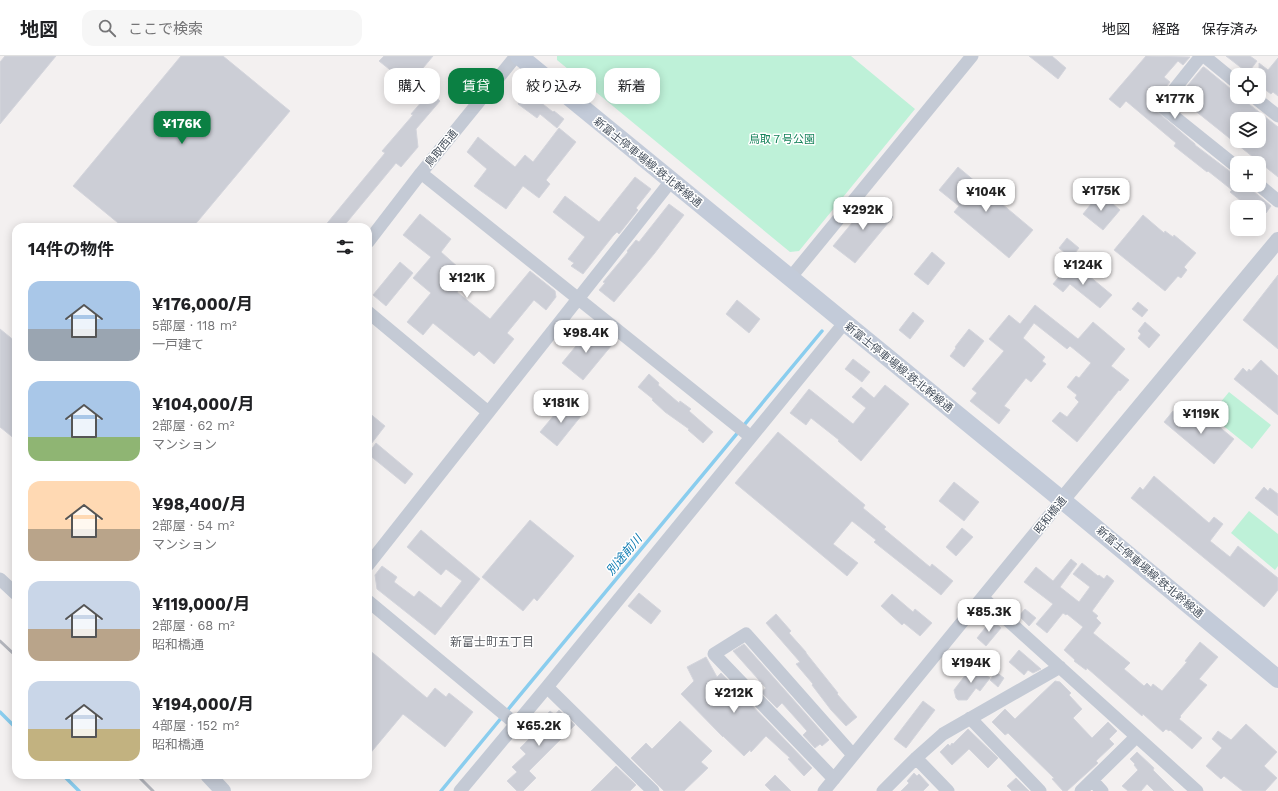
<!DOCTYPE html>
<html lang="ja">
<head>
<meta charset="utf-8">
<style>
  :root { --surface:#fff; --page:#f6f6f6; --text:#202124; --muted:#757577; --line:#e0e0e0; --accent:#0b8043 }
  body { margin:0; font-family:"Work Sans","Noto Sans JP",sans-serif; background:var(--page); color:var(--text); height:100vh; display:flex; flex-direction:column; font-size:15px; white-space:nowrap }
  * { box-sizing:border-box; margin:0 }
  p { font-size:13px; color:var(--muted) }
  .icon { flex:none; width:22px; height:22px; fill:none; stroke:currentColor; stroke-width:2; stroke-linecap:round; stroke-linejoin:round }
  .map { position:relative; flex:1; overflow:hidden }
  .drawer { position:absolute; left:12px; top:167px; width:360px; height:556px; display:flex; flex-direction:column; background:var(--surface); border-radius:12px; box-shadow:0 2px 10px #0003 }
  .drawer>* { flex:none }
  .banner { position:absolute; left:384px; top:12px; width:380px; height:36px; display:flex; gap:8px }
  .buttons { position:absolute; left:1230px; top:12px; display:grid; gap:8px }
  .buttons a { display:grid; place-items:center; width:36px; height:36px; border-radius:8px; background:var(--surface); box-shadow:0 2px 10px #0003; font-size:20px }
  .price { position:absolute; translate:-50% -34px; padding:0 9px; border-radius:8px; background:#fff; color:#222; font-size:13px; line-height:26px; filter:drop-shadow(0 1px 2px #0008) }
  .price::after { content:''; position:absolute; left:50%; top:24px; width:12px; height:9px; margin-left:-6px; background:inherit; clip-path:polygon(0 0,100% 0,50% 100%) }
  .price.selected { background:var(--accent); color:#fff }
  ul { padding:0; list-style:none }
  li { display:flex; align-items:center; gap:12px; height:100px; padding:0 16px }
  li span { display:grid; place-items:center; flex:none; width:112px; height:80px; border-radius:12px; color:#555 }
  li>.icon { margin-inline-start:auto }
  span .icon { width:48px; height:48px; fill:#fffc; stroke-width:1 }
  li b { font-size:17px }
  h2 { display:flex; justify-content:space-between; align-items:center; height:48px; padding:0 16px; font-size:17px }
  .chip { padding:0 14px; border-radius:12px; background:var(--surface); box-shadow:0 2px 10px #0003; font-size:14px; line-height:36px }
  .chip.selected { background:var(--accent); color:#fff }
  header { display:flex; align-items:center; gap:24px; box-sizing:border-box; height:56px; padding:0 20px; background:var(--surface); border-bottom:1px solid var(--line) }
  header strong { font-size:19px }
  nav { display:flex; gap:22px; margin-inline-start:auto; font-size:14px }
  .search { width:280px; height:36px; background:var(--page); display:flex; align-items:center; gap:10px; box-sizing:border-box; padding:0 14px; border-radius:12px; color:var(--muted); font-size:15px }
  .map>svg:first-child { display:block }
  .green { fill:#bef1d8 }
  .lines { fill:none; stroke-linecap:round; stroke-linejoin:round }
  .stream { stroke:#8acdee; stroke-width:3.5 }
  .building { fill:#ccced6; stroke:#d4d5dc; fill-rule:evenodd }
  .minor { stroke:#c4cad5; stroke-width:13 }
  .tertiary { stroke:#c4cad5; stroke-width:16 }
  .secondary { stroke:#c3cbd9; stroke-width:18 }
  .rail { stroke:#b2b4bb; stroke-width:3 }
  .labels { text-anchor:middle; stroke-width:3; stroke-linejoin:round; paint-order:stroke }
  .park-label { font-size:11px; fill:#15835a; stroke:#fff }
  .street-label { font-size:11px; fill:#47515e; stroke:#fff }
  .water-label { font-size:12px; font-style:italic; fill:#0978b0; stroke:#fff }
  .neighbourhood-label { font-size:12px; fill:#5c5f65; stroke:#fff }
</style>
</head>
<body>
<header>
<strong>地図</strong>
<div class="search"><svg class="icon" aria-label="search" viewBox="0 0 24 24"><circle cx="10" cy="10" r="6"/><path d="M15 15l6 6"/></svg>ここで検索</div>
<nav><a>地図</a><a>経路</a><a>保存済み</a></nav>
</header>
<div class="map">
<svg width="1278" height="735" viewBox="0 0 1278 735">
  <rect width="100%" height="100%" fill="#f3f0f0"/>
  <path class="green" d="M557 0H851L915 53 799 195 790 196 557 4Z
    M1229 336 1271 369 1252 393 1210 359Z
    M1249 455 1278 478V510L1275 514 1231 477Z"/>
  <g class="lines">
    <path class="stream" d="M0 656 16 672
      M506 656 822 275
      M63 719 79 735
      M441 735 502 661"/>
  </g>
  <path class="building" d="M5 0H56L0 68V6Z
    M181 0H223L290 55 193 171H123L73 130Z
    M384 0H433L409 29 379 5Z
    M1029 0H1052L1066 12 1058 23Z
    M1146 0 1190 1 1183 9 1178 5 1164 21 1170 26 1155 45 1153 49 1154 53 1195 88V89L1232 117 1237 119V129H1246L1271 150 1266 157 1259 152V151H1257L1249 145 1246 149 1230 136 1232 134 1208 115 1207 116 1174 90 1176 87 1126 45 1120 52 1109 43Z
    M1226 0H1250L1257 5 1248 17Z
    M1278 2V40L1273 36 1271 38 1259 29V7L1268 14Z
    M1203 11H1204L1237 38V41H1240L1278 71V121L1178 41ZM1237 63H1259V85H1237Z
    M525 34 553 56 554 55 564 63 557 72 540 58 537 62 518 48 520 45 518 43Z
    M430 36 440 45 416 73 418 91 401 111 396 107 343 171H324L385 97 382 95 413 59 411 58Z
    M559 72 576 86 546 124 550 128 539 142 523 130 506 153 474 130 487 113 467 96 478 81 515 111 525 99 533 106Z
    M958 111 1033 174 1009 202 954 156 959 150 939 134Z
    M635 121 651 133 636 152 638 154 619 178 617 176 613 180 583 218 571 210 574 207 568 203 585 181 553 156 565 140 599 166Z
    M1100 137 1120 154 1103 174 1083 158Z
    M871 144 878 149 879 147 888 155 887 156 893 161 855 207 833 190Z
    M669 148 684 159 654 198 614 246 599 234 605 227 603 226 628 196 627 195 636 184 639 186Z
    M420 158 451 183 441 196 468 220 457 236 490 263 530 215 555 235 556 241 546 254 534 244 507 277 514 283 494 308 479 295 474 300 433 267 423 279 407 266 431 237 413 222 431 201 403 179Z
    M1143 159 1164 177 1165 175 1173 181 1174 179 1196 197 1184 211 1187 214 1181 222 1178 220 1165 235 1114 194Z
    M1067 182 1079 192 1071 202 1059 192Z
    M932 196 945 207 928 229 914 218Z
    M400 206 413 217 386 250 373 239Z
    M1067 211 1079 220 1083 215 1112 239 1100 252 1070 228 1063 236 1053 228Z
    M1278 219V293L1243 264Z
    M737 244 760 263 749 277 726 258Z
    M1138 246 1148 254 1142 261 1132 253Z
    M1035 249 1078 283 1093 266 1125 293 1111 310 1129 324 1120 335 1119 334 1077 386 1052 365 1060 356 1067 361 1079 346 1075 342 1077 339 1067 331 1076 320 1079 322 1091 307 1070 290 1067 293 1034 267 1023 282 1045 301 1042 305 1046 308 1031 326 1026 322 1004 350 1010 354 999 368 970 345 977 337 972 333 1004 295 989 283 1009 259 1020 268Z
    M913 256 924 265 910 283 899 274Z
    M1145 266 1160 279 1149 292 1138 282 1141 278 1138 275Z
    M0 273 16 286V384L0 371Z
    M590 273 611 290 583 324 562 307Z
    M969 273 984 285 964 311 950 300 956 292 955 291Z
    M853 303 870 316 862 326 845 313Z
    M1261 304 1278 320V359L1234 323 1243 312 1247 316 1249 313 1251 315Z
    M649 318 659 327 658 329 679 347 680 345 691 353 689 355 713 376 703 387 688 374 689 373 665 356 652 344 653 343 638 331Z
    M885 329 909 348 861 405 838 385 839 384 811 362 806 369 790 357 809 333 853 368 866 352 852 341 861 331 874 342Z
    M565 346 581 360 557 390 540 376Z
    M1173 355 1177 359 1179 356 1191 367 1200 355 1234 383 1214 408 1164 366Z
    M368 356 385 370 368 392Z
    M778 376 865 449 863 452 886 471 884 473 930 511 932 508 953 525 941 539 874 486 876 484 852 465 833 488 858 507 847 520 735 427Z
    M376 387 413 418 405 428 368 398Z
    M1154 420 1209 467 1214 461 1223 468 1210 485 1230 501 1238 490 1278 522V534L1264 551 1131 442 1140 431 1143 434Z
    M954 426 979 446 964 465 939 445Z
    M1264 431 1268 435 1270 432 1278 438V460L1255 442Z
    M530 464 574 500 537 545 534 542 523 555 482 521Z
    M962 472 973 481 956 500 946 491Z
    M421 474 480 523 435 579 377 533 375 519 382 510 397 521 394 526 414 541 419 535 441 552 462 525 446 513 441 519 407 491Z
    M1071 503 1077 508 1060 531 1079 546 1090 531 1073 518 1082 507 1098 520 1099 519 1104 523 1107 519 1114 525 1092 555 1098 560 1096 562 1101 567 1093 577 1130 607 1124 613 1144 630 1147 627 1151 631 1153 628 1162 635 1187 606 1185 605 1200 586 1218 601 1199 623 1207 629 1180 660 1181 661 1179 663 1202 682 1192 693 1170 674 1169 675 1166 673 1163 676 1143 658 1142 660 1087 612 1086 614 1074 605 1075 604 1064 594 1083 571 1067 558 1066 559 1063 557 1047 577 1036 568 1053 548 1024 526 1036 511 1053 525Z
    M639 537 661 555 651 568 628 550Z
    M892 538 913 556 915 553 932 567 920 580 904 567 902 569 881 550Z
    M1025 553 1036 562 1029 570 1019 560Z
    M776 558 791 575 789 577 806 596V597L838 637 837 638 857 661 846 670 831 654 812 629 813 628 796 608 800 606 766 567Z
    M994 566 1001 572 986 590 977 582 989 567Z
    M744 588 829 684 822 690 820 688 815 692 803 679 807 675 782 647 777 652 761 636 766 632 733 595Z
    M368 593 427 642 435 632 446 641 449 637 473 656 445 691 403 658 368 700Z
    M1019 594 1041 613 1033 617 1028 614 1024 619 1009 606Z
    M706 601 717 621 721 617 812 712 804 720 788 703 790 702 766 680 751 696 750 694 744 700 723 680V681L681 638 694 625 687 611Z
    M973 609 990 622 980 635 976 632 967 644H958L956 642 954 634Z
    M996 616 1004 622 998 631 990 624Z
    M1055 625 1060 626 1071 637 1069 639 1082 653 1073 662 1092 682 1108 666 1117 675 1109 683 1114 688 1096 705 1098 707 1067 735H1063L1052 723 1054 722 1008 677 1005 679 992 666 1005 653 1015 663Z
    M923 645 935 654 906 692 894 683Z
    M559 654 575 669 529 715 536 722 523 735H517L507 725 517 716 512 711 526 698 520 692 531 681 528 678 550 655 555 659Z
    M680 665 712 695 701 706 708 712 684 735H664L631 702 646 687 652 693Z
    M1246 668 1277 696 1264 710 1277 722 1265 735H1243L1224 720 1221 723 1206 710 1222 692 1212 683 1218 675 1231 684Z
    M968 673 998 702 988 712 969 693 952 709 940 696 948 688 950 690 952 687 953 688Z
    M1137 696 1154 712 1153 714 1174 735H1154L1147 728 1141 735H1128L1122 730 1138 714 1134 709 1135 708 1130 703Z
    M616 710 636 729 630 735H591Z
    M914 717 917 720 919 718 929 729 923 735H901L909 727 907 725Z
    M775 719 791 735H771L765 729Z
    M1016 722 1029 735H1012L1007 730Z"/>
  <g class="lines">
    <path class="minor" d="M1201 0 1161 50 1237 111
      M1204 0 1237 27
      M1254 41 1278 60
      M421 117 751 381
      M1259 129 1278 145
      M368 186 421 117 516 0
      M791 221 972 0
      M368 256 488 356
      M368 509 671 125
      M0 523 16 538
      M983 542 1197 735
      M368 545 516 668
      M547 631 653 735
      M970 662 1040 735
      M916 702 948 735
      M834 723 714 598 746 578 853 699
      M1092 724 1102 735
      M460 735 547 631 845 266
      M824 735 1062 444
      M883 735 916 702 943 678 1060 611
      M1081 735 1136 681"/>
    <path class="tertiary" d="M1062 444 1278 184
      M208 719 223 735"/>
    <path class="secondary" d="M519 0 1062 444 1278 623"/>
    <path class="rail" d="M0 585 16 600
      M137 719 153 735"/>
  </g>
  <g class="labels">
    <g class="park-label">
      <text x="782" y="87">鳥取７号公園</text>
    </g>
    <g class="street-label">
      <text transform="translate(441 92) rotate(-51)" y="4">鳥取西通</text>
      <text transform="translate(648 106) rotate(39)" y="4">新富士停車場線:鉄北幹線通</text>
      <text transform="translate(899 311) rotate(39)" y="4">新富士停車場線:鉄北幹線通</text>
      <text transform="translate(1050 459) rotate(-51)" y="4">昭和橋通</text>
      <text transform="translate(1150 516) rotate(40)" y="4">新富士停車場線:鉄北幹線通</text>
    </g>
    <g class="water-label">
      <text transform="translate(624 499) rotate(-50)" y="4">別途前川</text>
    </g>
    <g class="neighbourhood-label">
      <text x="492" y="590">新富士町五丁目</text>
    </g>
  </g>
</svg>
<div class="buttons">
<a><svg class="icon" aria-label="locate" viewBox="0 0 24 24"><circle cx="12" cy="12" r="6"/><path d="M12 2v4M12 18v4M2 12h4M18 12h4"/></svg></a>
<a><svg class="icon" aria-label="layers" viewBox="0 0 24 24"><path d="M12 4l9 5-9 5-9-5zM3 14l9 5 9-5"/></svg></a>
<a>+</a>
<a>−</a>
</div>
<b class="price" style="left:1175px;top:64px">¥177K</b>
<b class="price selected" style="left:182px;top:89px">¥176K</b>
<b class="price" style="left:1101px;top:156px">¥175K</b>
<b class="price" style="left:986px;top:157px">¥104K</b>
<b class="price" style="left:863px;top:175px">¥292K</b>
<b class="price" style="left:1083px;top:230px">¥124K</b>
<b class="price" style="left:467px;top:243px">¥121K</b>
<b class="price" style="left:586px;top:298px">¥98.4K</b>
<b class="price" style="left:561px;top:368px">¥181K</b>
<b class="price" style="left:1201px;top:379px">¥119K</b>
<b class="price" style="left:989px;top:577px">¥85.3K</b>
<b class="price" style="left:971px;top:628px">¥194K</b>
<b class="price" style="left:734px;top:658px">¥212K</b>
<b class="price" style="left:539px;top:691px">¥65.2K</b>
<div class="banner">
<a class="chip">購入</a>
<a class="chip selected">賃貸</a>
<a class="chip">絞り込み</a>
<a class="chip">新着</a>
</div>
<section class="drawer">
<h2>14件の物件<svg class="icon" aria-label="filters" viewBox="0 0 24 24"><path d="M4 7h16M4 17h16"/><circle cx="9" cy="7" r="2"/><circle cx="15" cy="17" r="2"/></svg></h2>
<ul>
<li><span style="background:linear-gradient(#a9c7e8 60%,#9aa5b1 0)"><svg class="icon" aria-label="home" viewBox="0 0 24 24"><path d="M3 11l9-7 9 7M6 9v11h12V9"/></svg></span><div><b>¥176,000/月</b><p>5部屋 · 118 m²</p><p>一戸建て</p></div></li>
<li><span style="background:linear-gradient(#a9c7e8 70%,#8fb573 0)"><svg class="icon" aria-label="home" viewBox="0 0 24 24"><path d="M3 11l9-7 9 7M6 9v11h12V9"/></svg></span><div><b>¥104,000/月</b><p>2部屋 · 62 m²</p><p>マンション</p></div></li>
<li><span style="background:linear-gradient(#ffd9b3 60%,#b9a48a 0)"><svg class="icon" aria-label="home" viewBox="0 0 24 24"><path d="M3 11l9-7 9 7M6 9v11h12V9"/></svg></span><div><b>¥98,400/月</b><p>2部屋 · 54 m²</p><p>マンション</p></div></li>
<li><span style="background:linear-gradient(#c9d6e8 60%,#b9a48a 0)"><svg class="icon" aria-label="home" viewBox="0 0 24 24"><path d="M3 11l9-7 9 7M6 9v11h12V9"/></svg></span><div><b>¥119,000/月</b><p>2部屋 · 68 m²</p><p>昭和橋通</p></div></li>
<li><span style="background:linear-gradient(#c9d6e8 60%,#c2b280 0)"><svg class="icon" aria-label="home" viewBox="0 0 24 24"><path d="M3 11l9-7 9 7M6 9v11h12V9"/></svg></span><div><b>¥194,000/月</b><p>4部屋 · 152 m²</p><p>昭和橋通</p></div></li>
</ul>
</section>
</div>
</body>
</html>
